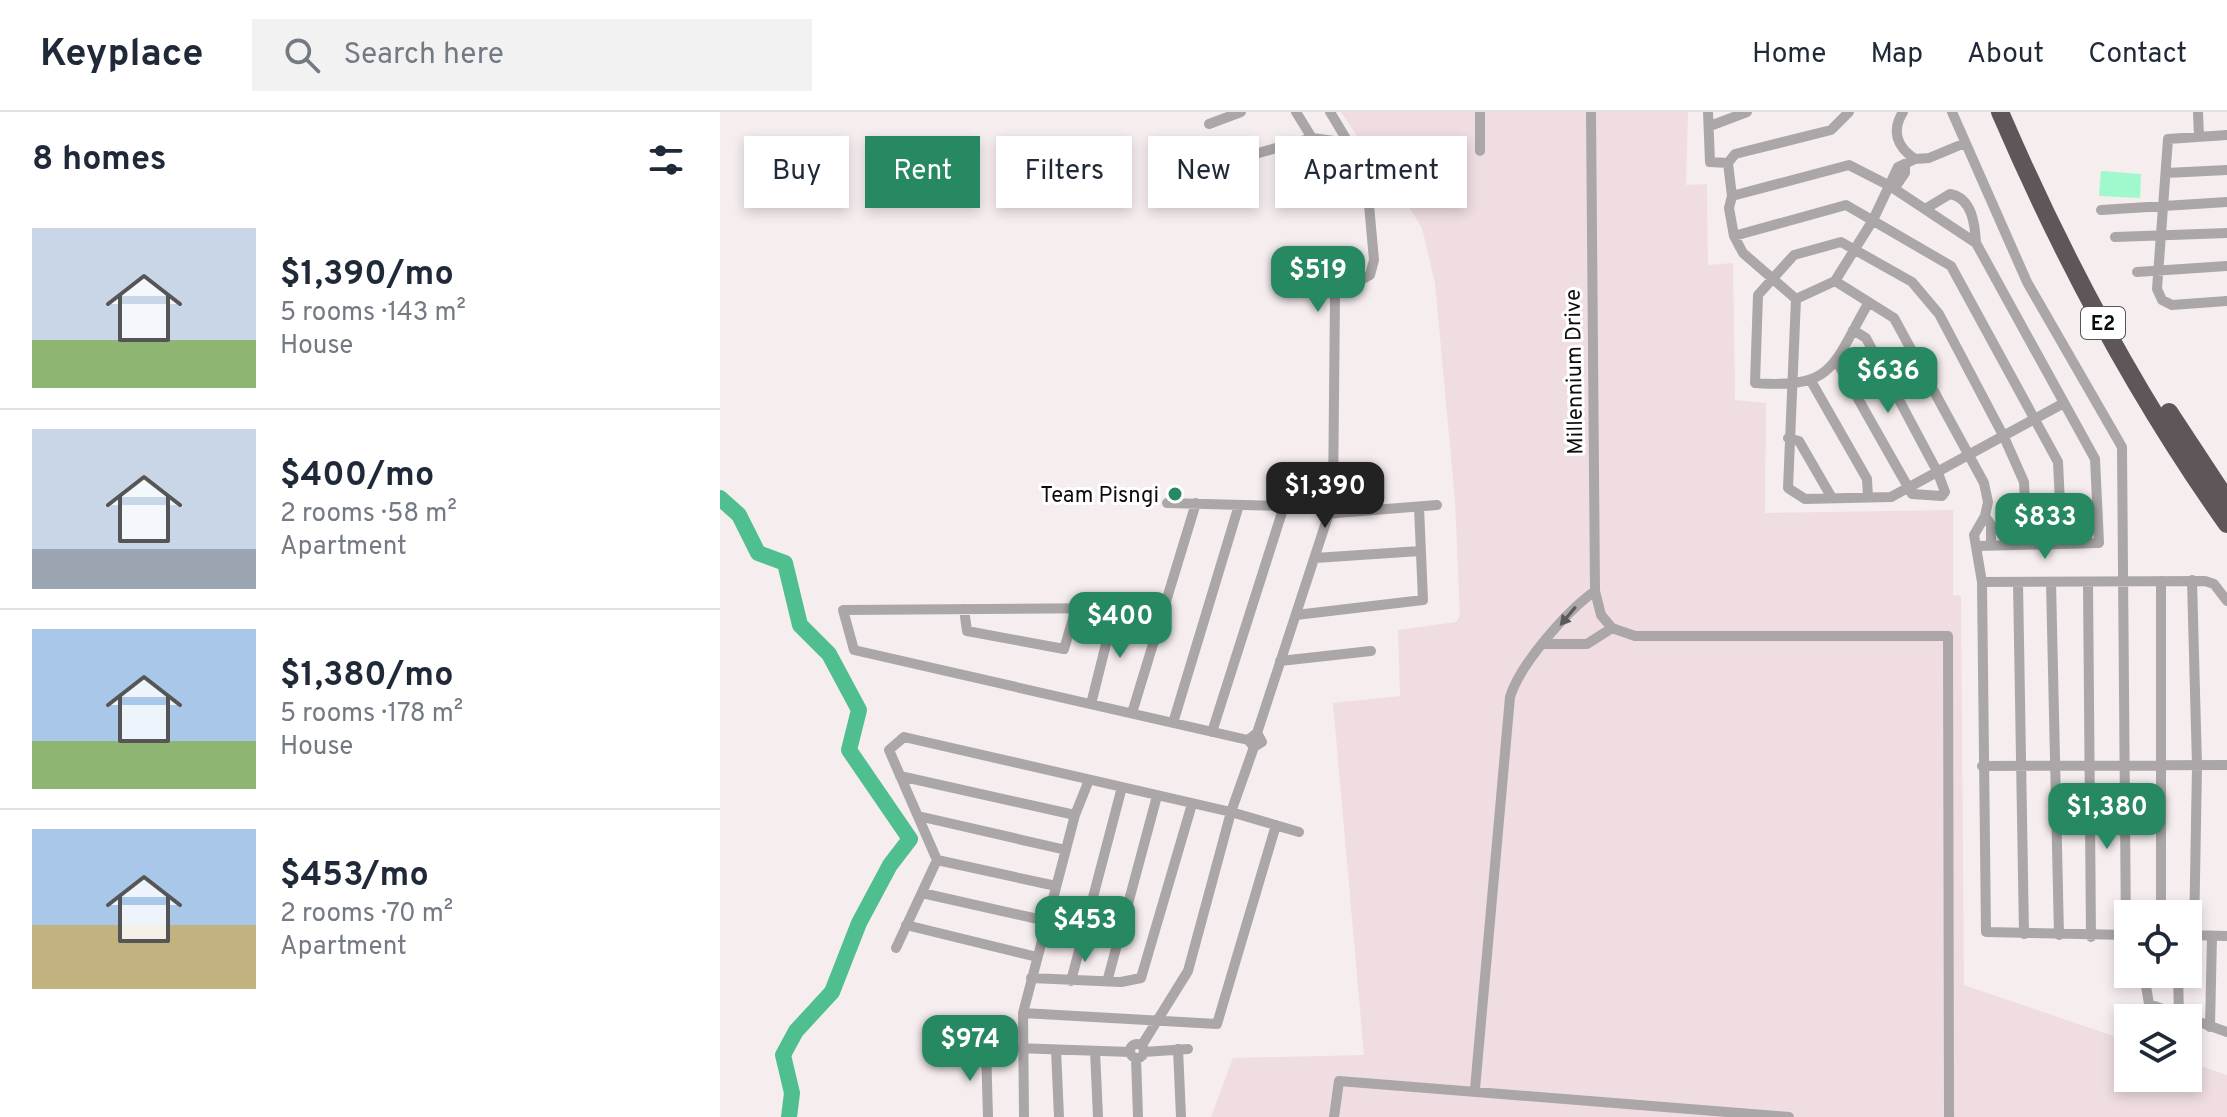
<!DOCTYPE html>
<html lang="en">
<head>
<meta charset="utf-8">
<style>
  :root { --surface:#fff; --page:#f2f2f3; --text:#1f2937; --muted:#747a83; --line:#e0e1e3; --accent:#278962 }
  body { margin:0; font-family:Overpass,sans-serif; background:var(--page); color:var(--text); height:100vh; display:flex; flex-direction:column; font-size:30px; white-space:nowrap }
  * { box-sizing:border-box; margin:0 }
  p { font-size:26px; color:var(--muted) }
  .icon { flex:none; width:44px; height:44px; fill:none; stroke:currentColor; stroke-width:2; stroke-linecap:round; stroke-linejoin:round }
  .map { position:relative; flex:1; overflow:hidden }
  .side { display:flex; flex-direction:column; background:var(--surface); width:720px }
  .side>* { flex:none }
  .hud { position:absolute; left:24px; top:24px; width:760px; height:72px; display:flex; gap:16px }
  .buttons { position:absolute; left:1394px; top:788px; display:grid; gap:16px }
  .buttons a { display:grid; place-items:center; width:88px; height:88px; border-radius:0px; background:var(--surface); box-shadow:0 4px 12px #0003; font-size:40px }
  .price { position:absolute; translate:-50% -68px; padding:0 18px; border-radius:16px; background:var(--accent); color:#fff; font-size:26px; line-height:52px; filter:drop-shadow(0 2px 4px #0008) }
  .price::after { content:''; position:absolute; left:50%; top:48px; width:24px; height:18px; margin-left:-12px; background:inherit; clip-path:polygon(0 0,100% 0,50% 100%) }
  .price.active { background:#222; color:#fff }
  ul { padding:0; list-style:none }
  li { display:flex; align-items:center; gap:24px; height:200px; padding:0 32px }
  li+li { border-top:2px solid var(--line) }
  li span { display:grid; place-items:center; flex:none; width:224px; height:160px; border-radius:0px; color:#555 }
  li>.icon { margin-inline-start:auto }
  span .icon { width:96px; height:96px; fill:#fffc; stroke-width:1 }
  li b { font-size:34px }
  h2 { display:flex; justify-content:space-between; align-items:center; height:96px; padding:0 32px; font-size:34px }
  .tag { padding:0 28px; border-radius:0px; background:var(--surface); box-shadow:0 4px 12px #0003; font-size:28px; line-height:72px }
  .tag.active { background:var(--accent); color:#fff }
  header { display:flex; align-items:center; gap:48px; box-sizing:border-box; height:112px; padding:0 40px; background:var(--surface); border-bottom:2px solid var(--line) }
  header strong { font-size:38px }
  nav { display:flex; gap:44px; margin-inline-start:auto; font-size:28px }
  .search { width:560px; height:72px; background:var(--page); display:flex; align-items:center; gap:20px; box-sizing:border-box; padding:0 28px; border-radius:0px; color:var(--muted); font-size:30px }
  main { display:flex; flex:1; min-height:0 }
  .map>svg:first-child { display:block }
  .built { fill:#efdde1 }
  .green { fill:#a0f8cd }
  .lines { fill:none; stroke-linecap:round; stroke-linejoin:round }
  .river { stroke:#4fbf8f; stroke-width:16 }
  .street { stroke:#aba7a8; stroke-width:10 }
  .highway { stroke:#5e5658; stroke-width:18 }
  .oneway { fill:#5c595a }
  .poi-dot { fill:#278962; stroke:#fff; stroke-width:3 }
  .labels { text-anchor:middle; stroke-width:6; stroke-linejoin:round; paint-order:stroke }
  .shield { fill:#fff; stroke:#565454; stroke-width:2 }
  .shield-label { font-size:20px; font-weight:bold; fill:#0d0b0b }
  .street-label { font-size:22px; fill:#0d0b0b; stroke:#fff }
  .poi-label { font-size:22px; fill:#0d0b0b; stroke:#fff; text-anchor:end }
</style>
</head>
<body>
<header>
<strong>Keyplace</strong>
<div class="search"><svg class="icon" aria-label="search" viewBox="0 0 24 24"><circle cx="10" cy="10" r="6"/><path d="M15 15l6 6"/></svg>Search here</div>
<nav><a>Home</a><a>Map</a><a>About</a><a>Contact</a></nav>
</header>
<main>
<section class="side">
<h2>8 homes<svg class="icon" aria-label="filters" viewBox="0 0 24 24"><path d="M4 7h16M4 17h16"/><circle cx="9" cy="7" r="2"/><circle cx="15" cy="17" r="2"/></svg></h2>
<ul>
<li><span style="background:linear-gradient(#c9d6e8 70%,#8fb573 0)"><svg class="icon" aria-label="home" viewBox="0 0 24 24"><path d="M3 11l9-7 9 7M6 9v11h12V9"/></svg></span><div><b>$1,390/mo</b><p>5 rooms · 143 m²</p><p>House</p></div></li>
<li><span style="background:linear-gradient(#c9d6e8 75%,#9aa5b1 0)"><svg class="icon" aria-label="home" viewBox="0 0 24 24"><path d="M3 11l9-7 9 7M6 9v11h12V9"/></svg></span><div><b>$400/mo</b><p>2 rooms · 58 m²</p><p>Apartment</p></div></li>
<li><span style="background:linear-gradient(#a9c7e8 70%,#8fb573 0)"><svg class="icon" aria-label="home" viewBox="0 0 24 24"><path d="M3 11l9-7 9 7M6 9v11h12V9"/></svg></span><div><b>$1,380/mo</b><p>5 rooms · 178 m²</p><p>House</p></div></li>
<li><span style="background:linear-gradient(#a9c7e8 60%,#c2b280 0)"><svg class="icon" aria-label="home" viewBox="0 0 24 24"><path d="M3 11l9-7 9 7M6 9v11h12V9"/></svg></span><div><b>$453/mo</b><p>2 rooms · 70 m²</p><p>Apartment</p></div></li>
</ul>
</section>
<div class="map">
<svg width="1507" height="1005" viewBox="0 0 1507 1005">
  <rect width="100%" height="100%" fill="#f6edef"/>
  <path class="built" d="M621 0H968L966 73 987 72 988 153 1013 151 1015 288 1046 291 1045 401 1233 398V483L1241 484 1244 873 1408 929V966H1468V950L1507 963V1005H491L513 946 644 943 613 591 680 584 678 518 736 510 740 504 735 389 715 171 702 116 666 57 654 49Z"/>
  <path class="green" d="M1381 59 1421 62 1420 86 1379 84Z"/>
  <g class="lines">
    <path class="river" d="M0 386 19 403 38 441 65 451 80 513 109 542 139 598 129 638 190 727 170 753 139 811 112 880 76 919 63 943 72 981 69 1005"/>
    <path class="street" d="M576 0 592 26
      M610 0 646 60 654 148 650 163 615 183 613 389 618 394 616 401 610 402 605 395 613 389
      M871 0 875 479 881 503 892 516
      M988 0 990 50 1008 51
      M1183 0C1171 19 1177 35 1195 47L1209 46 1245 31
      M1232 0 1307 170 1402 335 1406 823
      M1478 0 1479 25
      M489 12 521 0
      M990 14 1027 0
      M1507 23 1448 27 1437 177 1442 188 1452 193 1507 189
      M760 39V0
      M1195 47 1178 55 1153 108 1115 169 1076 187 1068 376 1085 387 1171 385 1344 291
      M474 59 592 26 629 31
      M1446 61 1507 58
      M1174 77 1185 61V53
      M1012 84 1129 53 1170 74 1256 131 1375 347 1379 431 1258 434
      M1205 97 1230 82C1252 86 1255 112 1256 131
      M1381 98 1507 90
      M1014 124 1126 93 1231 154 1338 350 1342 432
      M1395 125 1507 121
      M1417 160 1507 154
      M1115 169 1174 206 1264 371 1268 390 1265 404 1254 423 1262 470 1266 820 1408 823
      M1076 187 1023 141 1014 124 1009 96 1012 84 1008 51 1015 42 1111 18 1129 0
      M1149 190C1112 253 1116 277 1035 271L1038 183 1074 143 1121 130 1192 170 1219 202 1284 325 1304 370 1307 432
      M1116 248 1192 382 1222 384 1225 380 1218 361 1146 226 1133 218
      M1091 269 1147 367 1148 385
      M1068 326 1079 329 1112 386
      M447 391 605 395
      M616 401 717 393
      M1265 404 1271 413V433
      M595 446 700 439
      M1472 468 1477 654 1474 824
      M1441 469V802
      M1262 470 1485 469 1494 472 1507 489
      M1298 470 1304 822
      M1331 470 1339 823
      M1368 470 1371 825
      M244 497 247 519 344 537 356 497
      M576 503 703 488 699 395
      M892 516 915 524H1228L1229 1005
      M824 532H867L892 516
      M560 549 651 539
      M371 592 395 496 123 498 134 538 528 628
      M412 601 476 391
      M453 611 519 393
      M492 620 564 394
      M537 621 542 630 534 635 528 628 537 621 609 401
      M1262 654 1507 653
      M180 664 355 703
      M198 704 346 738
      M217 748 336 774
      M202 781 327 809
      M186 813 317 845
      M1469 823 1507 824
      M176 836 217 748 169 638 184 625 511 700 579 720
      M1424 862 1429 892 1467 906
      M1458 862 1459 903
      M311 866 401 870 421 866 472 692
      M351 869 402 675
      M387 870 437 684
      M303 901 497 912 556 713
      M1468 906 1507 920
      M1490 915 1492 824
      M410 939a7 7 0 1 1 14 0a7 7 0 1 1-14 0Z
      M422 933 468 859 511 700 534 635
      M234 934 410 940
      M266 935 268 1005
      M458 937 461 1005
      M336 938 339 1005
      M375 939 378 1005
      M424 940 468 937
      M416 946 418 1005
      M755 977 790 585C800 552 847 499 875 479
      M304 1005 303 901 355 703 369 668
      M614 1005 619 969 1069 1005"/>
    <path class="highway" d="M1280 0C1342 144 1416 284 1507 412
      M1449 300 1507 388"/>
  </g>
  <defs><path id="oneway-solid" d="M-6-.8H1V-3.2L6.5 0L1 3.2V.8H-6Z" transform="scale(2)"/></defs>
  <use class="oneway" href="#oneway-solid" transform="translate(848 504) rotate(130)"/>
  <circle class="poi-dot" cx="455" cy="382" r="8"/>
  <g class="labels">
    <rect class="shield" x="1361" y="195" width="44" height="32" rx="6"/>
    <g class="shield-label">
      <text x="1383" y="218">E2</text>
    </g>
    <g class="street-label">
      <text transform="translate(853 260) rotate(-91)" y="8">Millennium Drive</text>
    </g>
    <g class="poi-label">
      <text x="439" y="390">Team Pisngi</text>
    </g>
  </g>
</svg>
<div class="buttons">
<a><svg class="icon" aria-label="locate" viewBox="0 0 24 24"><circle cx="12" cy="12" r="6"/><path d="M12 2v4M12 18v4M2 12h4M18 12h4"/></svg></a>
<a><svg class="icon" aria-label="layers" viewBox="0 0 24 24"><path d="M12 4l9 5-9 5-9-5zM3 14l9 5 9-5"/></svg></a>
</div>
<b class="price" style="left:598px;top:202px">$519</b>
<b class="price" style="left:1168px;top:303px">$636</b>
<b class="price active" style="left:605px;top:418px">$1,390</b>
<b class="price" style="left:1325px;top:449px">$833</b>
<b class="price" style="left:400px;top:548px">$400</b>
<b class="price" style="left:1387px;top:739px">$1,380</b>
<b class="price" style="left:365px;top:852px">$453</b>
<b class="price" style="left:250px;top:971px">$974</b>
<div class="hud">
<a class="tag">Buy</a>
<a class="tag active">Rent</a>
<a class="tag">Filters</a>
<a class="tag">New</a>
<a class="tag">Apartment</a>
</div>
</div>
</main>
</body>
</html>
